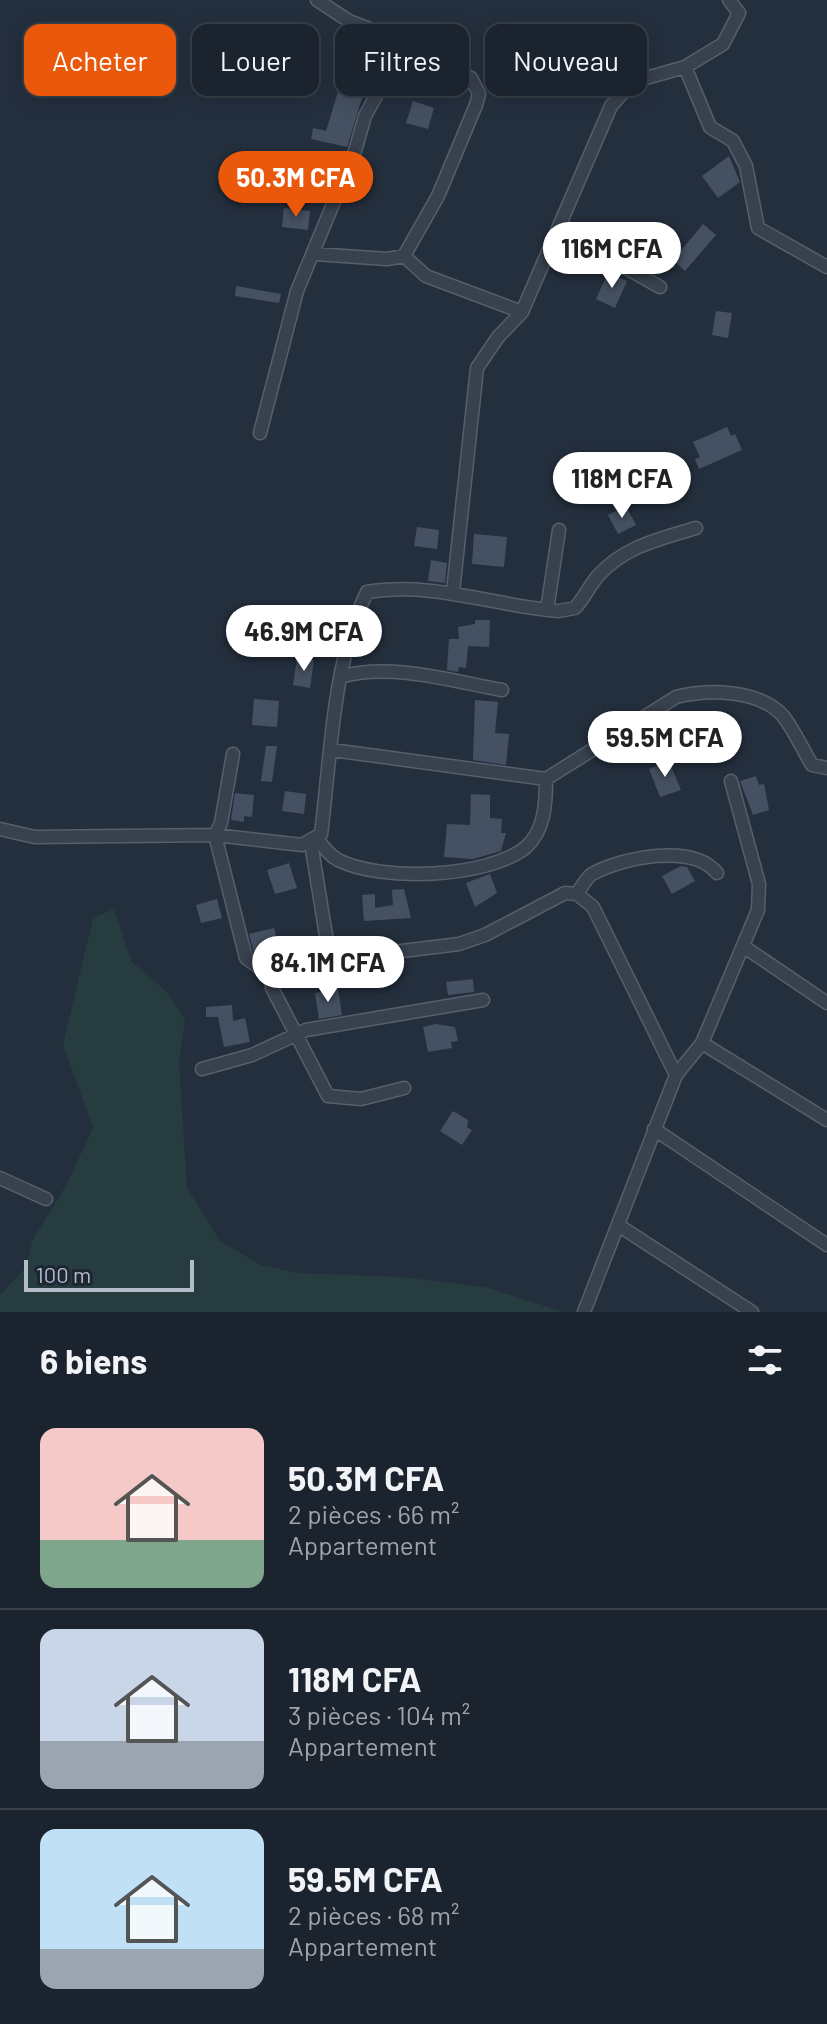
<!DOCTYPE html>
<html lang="fr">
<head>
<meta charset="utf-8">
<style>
  :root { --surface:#1b232e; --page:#242b36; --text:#f1f3f6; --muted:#a0a4aa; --line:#39404a; --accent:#ea580c }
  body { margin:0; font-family:Barlow,sans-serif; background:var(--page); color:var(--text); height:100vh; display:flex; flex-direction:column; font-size:30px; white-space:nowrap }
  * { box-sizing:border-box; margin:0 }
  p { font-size:26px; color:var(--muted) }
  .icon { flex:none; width:44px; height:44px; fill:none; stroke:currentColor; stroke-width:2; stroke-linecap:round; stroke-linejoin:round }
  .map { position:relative; height:1312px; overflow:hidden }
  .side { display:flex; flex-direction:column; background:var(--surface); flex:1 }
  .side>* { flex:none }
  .top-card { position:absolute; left:24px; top:24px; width:780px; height:72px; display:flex; gap:16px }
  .scale { position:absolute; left:24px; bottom:20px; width:170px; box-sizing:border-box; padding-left:8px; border:4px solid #b4bcc9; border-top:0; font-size:22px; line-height:28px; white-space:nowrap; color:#b4bcc9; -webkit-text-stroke:6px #1d2633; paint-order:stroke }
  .price { position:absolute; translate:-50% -68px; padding:0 18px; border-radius:28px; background:#fff; color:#222; font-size:26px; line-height:52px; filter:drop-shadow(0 2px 4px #0008) }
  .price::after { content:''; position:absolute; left:50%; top:48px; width:24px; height:18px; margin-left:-12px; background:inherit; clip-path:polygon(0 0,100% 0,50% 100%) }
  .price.current { background:var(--accent); color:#fff }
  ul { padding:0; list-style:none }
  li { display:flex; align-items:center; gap:24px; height:200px; padding:0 40px }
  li+li { border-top:2px solid var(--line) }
  li span { display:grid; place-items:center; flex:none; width:224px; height:160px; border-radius:16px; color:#555 }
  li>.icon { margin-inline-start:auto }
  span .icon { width:96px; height:96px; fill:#fffc; stroke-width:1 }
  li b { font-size:34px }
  h2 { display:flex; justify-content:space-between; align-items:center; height:96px; padding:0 40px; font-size:34px }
  .pill { padding:0 28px; border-radius:16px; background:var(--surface); box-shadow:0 4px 20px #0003,0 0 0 2px var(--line); font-size:28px; line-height:72px }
  .pill.current { background:var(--accent); color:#fff }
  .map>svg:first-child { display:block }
  .green { fill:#263c3f }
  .building { fill:#455162 }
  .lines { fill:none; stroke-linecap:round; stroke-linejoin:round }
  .street-casing { stroke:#565f6c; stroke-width:15 }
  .street { stroke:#38414e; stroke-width:12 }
</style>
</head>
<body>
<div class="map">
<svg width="827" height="1312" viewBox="0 0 827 1312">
  <rect width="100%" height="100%" fill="#242f3e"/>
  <path class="green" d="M114 909 131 961 166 991 185 1020 179 1063 187 1188 220 1241 261 1265 297 1273 400 1277 485 1287 564 1312H0V1295L27 1266 32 1241 68 1182 93 1127 63 1045 93 918Z"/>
  <path class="building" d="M361 38 383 44 376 63 354 55Z
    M338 92 362 98 347 147 311 139 313 128 326 131Z
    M413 101 434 108 428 129 406 123Z
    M729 156 740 182 718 198 702 176Z
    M284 208 310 211 308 230 282 227Z
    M703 224 716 235 685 271 673 260Z
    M608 273 627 281 615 308 596 299Z
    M236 286 281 294 279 303 235 296Z
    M716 311 732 313 728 338 712 335Z
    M727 427 731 436 735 434 742 450 699 469 695 459 700 457 693 442Z
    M626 506 636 525 618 534 608 515Z
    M417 527 439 530 437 549 414 546Z
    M474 534 507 537 504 567 472 564Z
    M431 560 447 563 445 583 428 581Z
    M475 620H490L489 647 468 646 466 668 459 667 458 672 447 670 449 639H459L458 627 475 624Z
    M297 658 314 660 310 688 293 685Z
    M254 699 279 701 277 727 252 725Z
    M475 700 498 702 495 733 509 734 506 765 473 760Z
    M266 746H277L272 782 261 781Z
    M669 761 681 790 660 797 649 769Z
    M756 776 759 785 764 784 769 810 753 815 740 781Z
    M285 791 306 794 304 814 282 811Z
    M235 793 254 795 252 817 244 816V822L231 820Z
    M471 794 490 795V818L502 819 501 833H506L501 851 473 859 444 857 447 824 470 825Z
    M289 863 297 888 275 894 267 870Z
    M681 866 687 867 695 881 672 894 662 876Z
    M490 874 497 893 475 907 466 883Z
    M404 889 411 918 364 921 362 895 375 894V908L393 905 392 890Z
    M217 899 222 918 201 923 196 905Z
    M274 928 279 948 254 953 249 934Z
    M473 979 474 992 448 995 446 982Z
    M338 989 342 1015 319 1019 315 993Z
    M232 1005 233 1021 245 1018 250 1042 224 1047 218 1017H206V1007Z
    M436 1024 455 1027 458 1041 451 1042 452 1048 428 1052 423 1027Z
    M453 1111 468 1120 467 1127 472 1130 462 1145 440 1131Z"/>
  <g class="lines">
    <g class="street-casing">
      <path id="street" d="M317 0 349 21 386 35 471 78 479 94 476 105 438 196 404 256
        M685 67 710 127 733 141 746 166 758 228 827 267
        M561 222 574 239 660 287
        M315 254 387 259 404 256 426 276 522 312
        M260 433 297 291 355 151 365 116 403 47
        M453 592 477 368 498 337 522 312 611 106 632 82 685 67 723 44 739 13 729 0
        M547 610 559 530
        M343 676C392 663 452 681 502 690
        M332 750 546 779 676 697C707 689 759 689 783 716 794 730 803 750 812 765L827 768
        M233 754 221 823 215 835 246 958 270 975
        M0 829 35 837 215 835 302 845 321 834C331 756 332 664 367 592 433 581 494 606 559 611L575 608C584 598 589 587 597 577 623 547 659 539 696 528
        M317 838C323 847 329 855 338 860 382 882 486 878 525 848 545 831 546 803 546 779
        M311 843 330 960
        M577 894C581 888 586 878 592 874 623 857 693 843 717 873
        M743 946 827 1003
        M702 1043 827 1120
        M202 1069 252 1055 306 1030 483 1000
        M404 1088 361 1099 328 1096 272 988V967L459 944 485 935 565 893 577 894 593 907 676 1075
        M654 1129 827 1245
        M0 1178 46 1199
        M618 1225 752 1312
        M584 1312 676 1075 702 1043 758 910 759 884 731 781"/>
    </g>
    <use href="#street" class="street"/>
  </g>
</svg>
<div class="scale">100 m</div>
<b class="price current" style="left:296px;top:219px">50.3M CFA</b>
<b class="price" style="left:612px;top:290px">116M CFA</b>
<b class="price" style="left:622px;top:520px">118M CFA</b>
<b class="price" style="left:304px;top:673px">46.9M CFA</b>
<b class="price" style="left:665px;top:779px">59.5M CFA</b>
<b class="price" style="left:328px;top:1004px">84.1M CFA</b>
<div class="top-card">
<a class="pill current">Acheter</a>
<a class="pill">Louer</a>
<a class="pill">Filtres</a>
<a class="pill">Nouveau</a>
</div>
</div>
<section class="side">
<h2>6 biens<svg class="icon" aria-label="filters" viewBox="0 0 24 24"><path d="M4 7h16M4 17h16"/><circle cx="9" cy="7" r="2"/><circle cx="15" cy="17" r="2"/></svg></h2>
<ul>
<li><span style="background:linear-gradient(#f6c9c9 70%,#7fa58c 0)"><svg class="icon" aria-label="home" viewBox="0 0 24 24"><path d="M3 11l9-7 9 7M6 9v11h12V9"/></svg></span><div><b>50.3M CFA</b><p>2 pièces · 66 m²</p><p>Appartement</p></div></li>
<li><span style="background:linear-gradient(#c9d6e8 70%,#9aa5b1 0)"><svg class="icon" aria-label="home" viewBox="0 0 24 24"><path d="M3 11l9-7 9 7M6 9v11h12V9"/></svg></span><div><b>118M CFA</b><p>3 pièces · 104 m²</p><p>Appartement</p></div></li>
<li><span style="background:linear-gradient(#bfe0f5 75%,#9aa5b1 0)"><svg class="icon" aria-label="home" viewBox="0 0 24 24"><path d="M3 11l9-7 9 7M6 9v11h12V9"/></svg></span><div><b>59.5M CFA</b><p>2 pièces · 68 m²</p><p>Appartement</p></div></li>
</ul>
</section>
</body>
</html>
